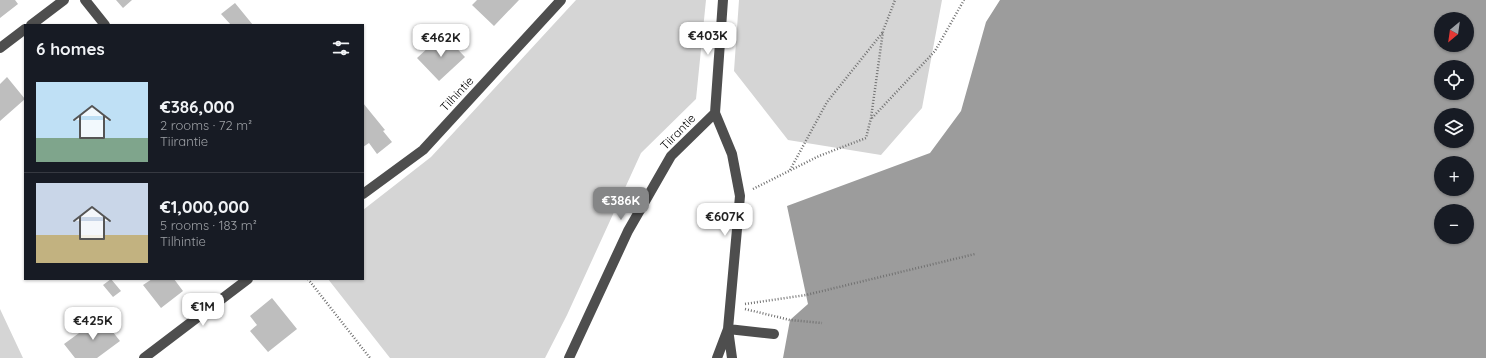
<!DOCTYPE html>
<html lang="en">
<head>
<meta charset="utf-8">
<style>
  :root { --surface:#171b24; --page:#242831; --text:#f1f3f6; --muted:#9ea1a6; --line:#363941; --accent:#858687 }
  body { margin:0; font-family:Quicksand,sans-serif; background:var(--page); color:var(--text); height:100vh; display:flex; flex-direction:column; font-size:15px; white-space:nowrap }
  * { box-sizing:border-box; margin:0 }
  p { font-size:13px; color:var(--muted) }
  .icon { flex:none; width:22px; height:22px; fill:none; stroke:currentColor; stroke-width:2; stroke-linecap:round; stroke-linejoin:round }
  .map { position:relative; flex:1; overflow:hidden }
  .side { position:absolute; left:24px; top:24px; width:340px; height:256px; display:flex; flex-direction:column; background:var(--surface); border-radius:0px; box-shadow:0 1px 3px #0004 }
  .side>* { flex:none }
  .needle { width:26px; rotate:209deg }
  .controls { position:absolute; left:1434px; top:12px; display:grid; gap:8px }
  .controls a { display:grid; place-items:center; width:40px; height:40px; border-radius:50%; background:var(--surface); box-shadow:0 1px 3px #0004; font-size:20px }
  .price { position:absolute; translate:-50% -34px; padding:0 9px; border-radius:8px; background:#fff; color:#222; font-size:13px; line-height:26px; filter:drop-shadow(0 1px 2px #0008) }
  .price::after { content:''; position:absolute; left:50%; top:24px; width:12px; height:9px; margin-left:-6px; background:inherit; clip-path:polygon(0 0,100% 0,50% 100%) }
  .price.on { background:var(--accent); color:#fff }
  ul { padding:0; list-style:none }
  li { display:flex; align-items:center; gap:12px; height:100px; padding:0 12px }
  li+li { border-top:1px solid var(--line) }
  li span { display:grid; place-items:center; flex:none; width:112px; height:80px; border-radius:0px; color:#555 }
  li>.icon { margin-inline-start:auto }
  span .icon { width:48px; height:48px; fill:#fffc; stroke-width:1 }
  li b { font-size:17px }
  h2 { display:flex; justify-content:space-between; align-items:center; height:48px; padding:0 12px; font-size:17px }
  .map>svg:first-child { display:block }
  .green { fill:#d5d5d5 }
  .water { fill:#9c9c9c; fill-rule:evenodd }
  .building { fill:#bebebe }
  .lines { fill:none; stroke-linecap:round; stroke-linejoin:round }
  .path { stroke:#707070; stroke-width:2.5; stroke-dasharray:1 2; stroke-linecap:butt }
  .minor { stroke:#4e4e4e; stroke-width:10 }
  .labels { text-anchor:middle; stroke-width:4; stroke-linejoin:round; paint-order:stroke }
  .street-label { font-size:12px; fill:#000; stroke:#fff }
</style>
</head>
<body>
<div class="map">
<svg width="1486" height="358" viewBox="0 0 1486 358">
  <rect width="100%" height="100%" fill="#fff"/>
  <path class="green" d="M576 0H706L696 99 641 153 567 315 545 358H390L328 279H363V210L431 157Z
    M739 0H942L922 108 881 155 788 140 734 71Z
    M0 309 23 358H0Z"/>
  <path class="water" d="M1000 0H1486V358H783L790 320 808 304 787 206 930 153 961 111 986 22ZM1441 19H1467V45H1441ZM1441 67H1467V93H1441ZM1441 115H1467V141H1441ZM1441 163H1467V189H1441ZM1441 211H1467V237H1441Z"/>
  <path class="building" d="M0 0H15L18 4 0 18Z
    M116 0H132L123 8Z
    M477 0H519L494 26 472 5Z
    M235 3 253 25H231L221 14Z
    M443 34 465 57 439 81 417 58Z
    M7 77 25 99 0 121V84Z
    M363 103 385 130 383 131 392 142 377 154 369 143 363 147Z
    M111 279 121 291 113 297 103 285Z
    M152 279H174L183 291 161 308 143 285Z
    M272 298 297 329 268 352 250 331 257 325 250 316Z
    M101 317 120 341 97 358H75L64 344Z"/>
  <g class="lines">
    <path class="path" d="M872 118 935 51 964 0
      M790 170 827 102 883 32
      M753 189 819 156 866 138 871 118 883 31 895 0
      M308 279 370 358
      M745 304 806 295 975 254
      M745 309 790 320 822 323"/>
    <path class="minor" d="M85 0 105 25
      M31 25 64 0
      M0 48 25 29
      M715 113 732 154 740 196 728 329 732 358
      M363 194 423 150 561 0
      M144 358 248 279
      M569 358 628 231 671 156 715 113 723 0
      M717 358 728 329 774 334"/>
  </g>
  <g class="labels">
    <g class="street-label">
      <text transform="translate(457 94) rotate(-47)" y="4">Tilhintie</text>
      <text transform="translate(678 132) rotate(-46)" y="4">Tiirantie</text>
    </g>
  </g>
</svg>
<div class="controls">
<a><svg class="needle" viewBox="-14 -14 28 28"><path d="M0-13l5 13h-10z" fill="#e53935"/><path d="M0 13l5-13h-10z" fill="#9ea1a6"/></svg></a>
<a><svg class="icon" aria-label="locate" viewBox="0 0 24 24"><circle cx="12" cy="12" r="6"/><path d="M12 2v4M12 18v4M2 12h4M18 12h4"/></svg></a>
<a><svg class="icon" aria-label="layers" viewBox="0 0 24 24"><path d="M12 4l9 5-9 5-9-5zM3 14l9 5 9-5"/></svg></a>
<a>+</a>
<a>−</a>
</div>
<b class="price" style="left:708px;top:56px">€403K</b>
<b class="price" style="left:441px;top:58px">€462K</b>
<b class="price on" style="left:621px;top:221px">€386K</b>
<b class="price" style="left:725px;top:237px">€607K</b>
<b class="price" style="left:203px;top:327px">€1M</b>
<b class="price" style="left:93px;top:341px">€425K</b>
<section class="side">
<h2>6 homes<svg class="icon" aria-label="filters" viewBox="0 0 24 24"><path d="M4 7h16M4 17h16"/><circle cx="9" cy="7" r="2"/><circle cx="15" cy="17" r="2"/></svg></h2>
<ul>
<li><span style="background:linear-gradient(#bfe0f5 70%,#7fa58c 0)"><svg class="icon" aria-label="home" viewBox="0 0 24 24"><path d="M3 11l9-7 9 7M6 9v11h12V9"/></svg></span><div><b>€386,000</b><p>2 rooms · 72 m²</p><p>Tiirantie</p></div></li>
<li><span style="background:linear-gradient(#c9d6e8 65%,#c2b280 0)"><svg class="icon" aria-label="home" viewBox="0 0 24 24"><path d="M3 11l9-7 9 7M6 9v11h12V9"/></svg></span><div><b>€1,000,000</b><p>5 rooms · 183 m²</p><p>Tilhintie</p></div></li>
</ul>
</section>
</div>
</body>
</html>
